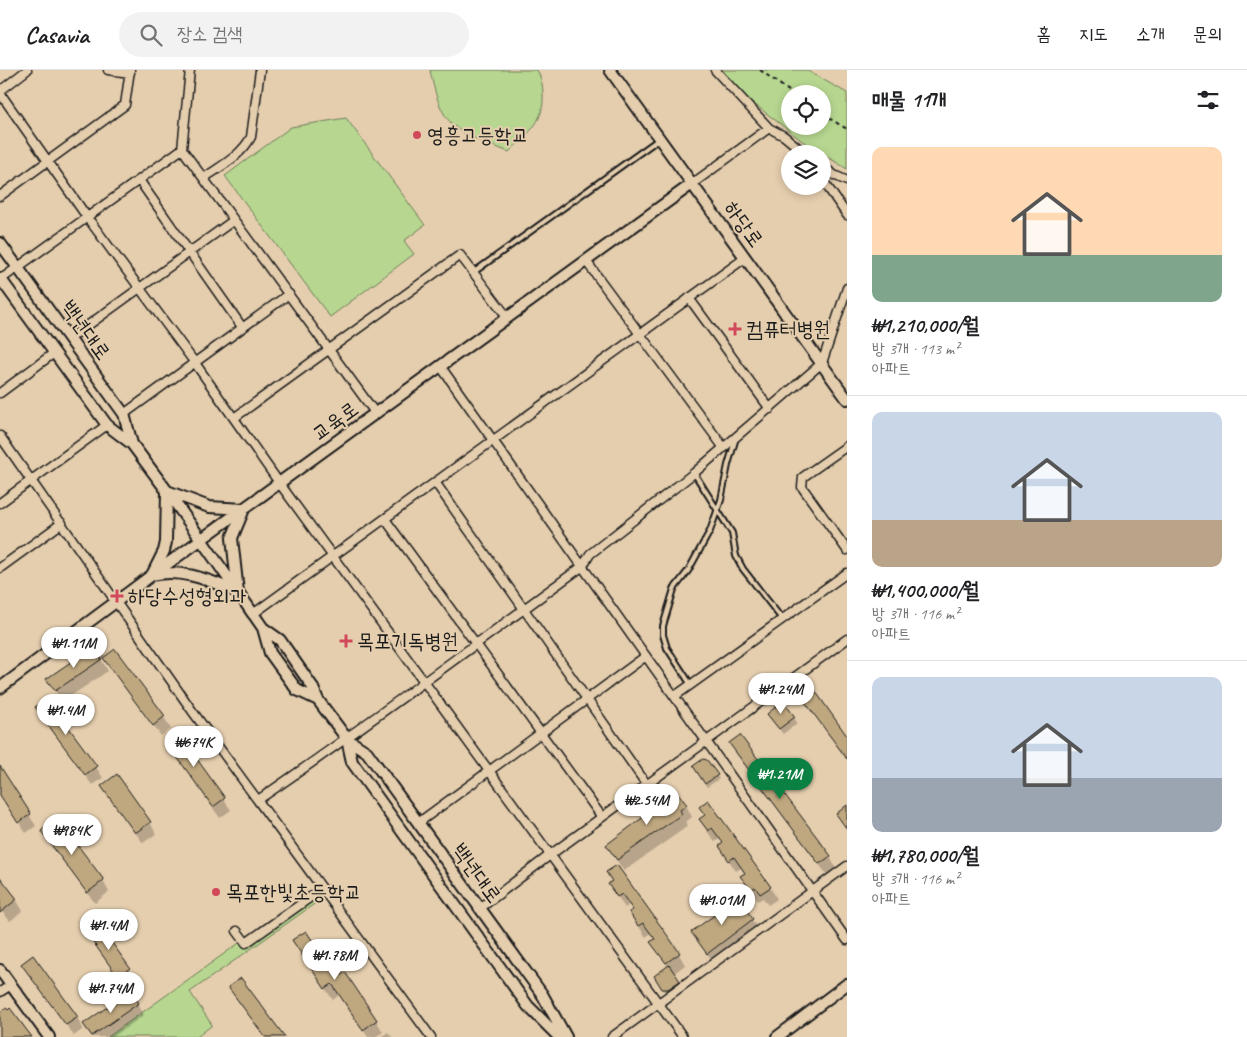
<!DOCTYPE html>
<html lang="ko">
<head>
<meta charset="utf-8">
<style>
  :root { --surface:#fff; --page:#f2f2f2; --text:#202124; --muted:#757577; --line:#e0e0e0; --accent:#0b8043 }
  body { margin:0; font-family:Caveat,"Poor Story",sans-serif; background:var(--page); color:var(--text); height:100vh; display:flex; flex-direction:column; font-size:19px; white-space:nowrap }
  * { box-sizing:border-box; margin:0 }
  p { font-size:16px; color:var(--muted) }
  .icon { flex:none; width:28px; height:28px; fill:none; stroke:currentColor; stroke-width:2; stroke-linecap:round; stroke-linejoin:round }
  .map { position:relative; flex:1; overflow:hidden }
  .sheet { display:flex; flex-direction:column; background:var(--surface); width:400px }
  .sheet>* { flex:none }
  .tools { position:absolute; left:781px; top:15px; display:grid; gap:10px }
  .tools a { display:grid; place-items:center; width:50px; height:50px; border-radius:50%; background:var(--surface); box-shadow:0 2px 8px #0003; font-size:25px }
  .price { position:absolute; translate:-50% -42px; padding:0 11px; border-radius:18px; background:#fff; color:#222; font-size:16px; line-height:32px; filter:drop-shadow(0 1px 2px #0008) }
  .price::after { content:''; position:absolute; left:50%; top:30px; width:15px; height:11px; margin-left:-8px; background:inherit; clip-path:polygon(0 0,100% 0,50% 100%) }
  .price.on { background:var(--accent); color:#fff }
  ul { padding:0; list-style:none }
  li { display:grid; align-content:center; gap:10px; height:265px; padding:0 25px }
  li+li { border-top:1px solid var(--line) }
  li span { display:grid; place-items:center; height:155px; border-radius:10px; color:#555 }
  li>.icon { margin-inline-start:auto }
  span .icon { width:90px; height:90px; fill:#fffc; stroke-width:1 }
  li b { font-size:21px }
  h2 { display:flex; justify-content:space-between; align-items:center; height:60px; padding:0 25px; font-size:21px }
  header { display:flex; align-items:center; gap:30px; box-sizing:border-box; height:70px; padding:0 25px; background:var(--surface); border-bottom:1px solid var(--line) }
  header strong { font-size:24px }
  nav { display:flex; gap:28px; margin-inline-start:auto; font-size:18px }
  .search { width:350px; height:45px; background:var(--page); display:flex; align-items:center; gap:12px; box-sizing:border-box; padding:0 18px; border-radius:28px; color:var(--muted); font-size:19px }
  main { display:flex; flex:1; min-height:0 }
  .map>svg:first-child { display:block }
  .green { fill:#b7d790; stroke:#6a7a56; fill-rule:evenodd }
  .shadow { fill:#0003 }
  .building { fill:#bfa880; stroke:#1c1c1c }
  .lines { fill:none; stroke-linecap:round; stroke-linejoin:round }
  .lane-casing { stroke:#1c1c1c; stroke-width:8 }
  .street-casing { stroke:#1c1c1c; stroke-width:11 }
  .secondary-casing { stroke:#1c1c1c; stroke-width:14 }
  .path { stroke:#1c1c1c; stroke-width:2; stroke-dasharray:4 4; stroke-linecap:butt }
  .lane { stroke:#e5ceae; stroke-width:4 }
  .street { stroke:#e5ceae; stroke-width:8 }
  .secondary { stroke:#e5ceae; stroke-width:10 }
  .poi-dot { fill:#d1495b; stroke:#e5ceae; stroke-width:2 }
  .labels { text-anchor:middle; stroke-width:4; stroke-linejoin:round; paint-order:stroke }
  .poi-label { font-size:21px; fill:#1c1c1c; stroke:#e5ceae; text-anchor:start }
  .street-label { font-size:21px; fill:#1c1c1c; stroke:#e5ceae }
</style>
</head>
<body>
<header>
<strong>Casavia</strong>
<div class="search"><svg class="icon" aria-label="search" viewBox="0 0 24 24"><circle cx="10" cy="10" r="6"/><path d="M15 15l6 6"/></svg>장소 검색</div>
<nav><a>홈</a><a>지도</a><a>소개</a><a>문의</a></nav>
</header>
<main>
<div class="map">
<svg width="847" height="967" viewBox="0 0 847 967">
  <rect width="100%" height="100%" fill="#e5ceae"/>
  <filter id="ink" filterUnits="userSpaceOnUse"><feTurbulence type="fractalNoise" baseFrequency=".02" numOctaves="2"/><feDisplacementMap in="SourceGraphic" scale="10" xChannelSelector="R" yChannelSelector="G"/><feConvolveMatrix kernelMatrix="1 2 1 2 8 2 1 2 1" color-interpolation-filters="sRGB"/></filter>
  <g filter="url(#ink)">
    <path class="green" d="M430 0H537C542 9 543 17 543 27 544 53 526 65 509 82 455 61 442 60 430 0Z
      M719 0H806L847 23V99L801 70 731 16ZM790 24H822V56H790Z
      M346 48 425 155 404 171 414 184 330 247 225 106 291 57Z
      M313 820 320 830 190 922 212 955 197 967H108Z"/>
    <path class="shadow" d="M115 581 164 647 171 659 161 666 112 600 105 589Z
      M101 589 108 601 62 632 55 620Z
      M37 638 96 697 103 708 92 715Z
      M794 647 797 653 783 664 771 649Z
      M176 662 231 740 220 748 172 680Z
      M731 674 830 787 836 798 827 805 737 685Z
      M707 691 719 709 707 717 694 697Z
      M0 699 36 756 26 763 0 723Z
      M109 727 150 752 156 764 143 773Z
      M686 735 692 747 686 752 688 756 624 801 607 776Z
      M706 746 770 817 777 829 768 835 763 828 758 831 742 807 745 804 741 798 736 801 720 777 724 774 720 769 715 772 707 761 701 749Z
      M42 761 103 811 109 822 95 833 49 773Z
      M0 809 16 829 23 841 10 851 0 839Z
      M613 812 679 884 685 895 673 904 680 915 670 922H665L655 907 668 897 652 872 655 870 651 863 646 867 637 854 633 841 629 835 625 838 610 815Z
      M737 829 757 857 712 890 697 870Z
      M100 858 136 910 126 918 89 865Z
      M301 882 337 909 376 950 383 962 375 967H368L339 925 333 930Z
      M23 894 77 947 83 959 74 966Z
      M230 918 283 967H265Z
      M138 934 144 945 113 967H92L84 954Z
      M388 962 392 967H381Z"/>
    <path class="building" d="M94 576 102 589 55 621 46 609Z
      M115 579 165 646 153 656 103 588Z
      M811 615 847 666V689L799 624Z
      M47 628 97 696 85 705 35 637Z
      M783 631 795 647 779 659 767 644Z
      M176 660 225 728 213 737 164 669Z
      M740 665 831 786 819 794 729 673Z
      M703 689 707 690 718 705 705 714 693 696Z
      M0 696 31 744 18 753 0 725Z
      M117 704 151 752 135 763 101 716Z
      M677 722 687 735 680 740 682 744 617 790 606 775Z
      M708 730 771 817 760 824 755 817 751 820 740 806 745 803 734 787 729 791 719 776 723 773 712 758 708 761 699 749 705 745 699 737Z
      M847 735V759L836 744Z
      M57 748 104 810 87 823 41 761Z
      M617 795 680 883 666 893 650 872 655 869 643 853 638 856 629 842 633 840 622 824 617 827 608 814 612 811 606 802Z
      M0 807 17 829 0 843Z
      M738 828 753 849 707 884 691 862Z
      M100 856 130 898 118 907 88 865Z
      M306 861 337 908 345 902 377 950 363 960 332 914 325 919 292 870Z
      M33 885 78 947 66 955 21 894Z
      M669 895 680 911 668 919H662L654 906Z
      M241 908 285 967H265L228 917Z
      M130 921 139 933 92 966 83 954Z
      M6 938 8 940 10 938 32 967H0V942Z"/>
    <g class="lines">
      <g class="lane-casing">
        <path id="lane" d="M474 202 659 69
          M694 403 732 463 736 486 743 499 782 549
          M691 615 667 578 663 565V556L674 519 688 501 710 461 721 430 728 395 735 371"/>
      </g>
      <g class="street-casing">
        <path id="street" d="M108 0 130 3
          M715 0 769 58 784 66 806 84
          M0 21 27 0
          M0 23 87 147 195 293 280 414 683 967
          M182 79 376 344
          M822 96 834 105 847 111
          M204 108C221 96 241 86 251 67L260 0
          M822 109 847 145
          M139 110 242 257
          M692 114 769 58
          M0 126 125 35 130 0
          M586 191 724 378
          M0 210 182 79 190 0
          M689 228 770 339
          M69 269 234 150
          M441 297 847 870
          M0 323 54 283
          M124 344 289 224
          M234 348 460 185 508 248
          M0 366 193 642 431 967
          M847 376 803 407 802 417 847 480
          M435 412 647 715
          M0 433 107 355
          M385 449 602 747
          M0 498 62 453
          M253 544 745 188
          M675 626 847 503
          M258 730C368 655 475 574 583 496L590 484 694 403 822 293 847 218
          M418 753 646 586
          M479 839 550 785 847 569
          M237 861 246 873 322 819
          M0 922 11 915
          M612 967 847 796"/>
      </g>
      <g class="secondary-casing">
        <path id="secondary" d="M610 0 847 329
          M0 173 124 344 132 374
          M0 208 107 355 132 374 167 421 238 522
          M167 421 209 437 244 439 232 468 238 522C210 511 183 498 152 505L164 481 166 472Z
          M253 544 238 522 263 558 270 583 297 620 318 630
          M263 558 280 570 312 616 318 630 347 669 367 682 542 924 566 967
          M0 618 152 505 692 114
          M347 669 352 692 528 936 559 967
          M0 900 49 967
          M777 967 847 914"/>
      </g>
      <path class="path" d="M760 0 793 24
        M822 44 847 59"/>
      <use href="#lane" class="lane"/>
      <use href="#street" class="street"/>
      <use href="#secondary" class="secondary"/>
    </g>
  </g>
  <g class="poi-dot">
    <circle cx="417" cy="65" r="5"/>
    <path d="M732.5 251.5h5v5h5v5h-5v5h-5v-5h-5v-5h5z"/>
    <path d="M114.5 518.5h5v5h5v5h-5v5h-5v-5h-5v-5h5z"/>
    <path d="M343.5 563.5h5v5h5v5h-5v5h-5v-5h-5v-5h5z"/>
    <circle cx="216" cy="822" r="5"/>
  </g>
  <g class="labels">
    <g class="poi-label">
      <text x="427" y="72">영흥고등학교</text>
      <text x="746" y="266">컴퓨터병원</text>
      <text x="128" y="533">하당수성형외과</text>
      <text x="357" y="578">목포기독병원</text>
      <text x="226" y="829">목포한빛초등학교</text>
    </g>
    <g class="street-label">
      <text transform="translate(744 154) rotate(54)" y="7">하당로</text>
      <text transform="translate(86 260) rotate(54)" y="7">백년대로</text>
      <text transform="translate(335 351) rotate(-36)" y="7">교육로</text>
      <text transform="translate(477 803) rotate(54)" y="7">백년대로</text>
    </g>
  </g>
</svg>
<div class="tools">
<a><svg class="icon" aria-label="locate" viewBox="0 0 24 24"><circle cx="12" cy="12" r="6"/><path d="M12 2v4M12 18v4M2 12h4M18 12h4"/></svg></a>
<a><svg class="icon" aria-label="layers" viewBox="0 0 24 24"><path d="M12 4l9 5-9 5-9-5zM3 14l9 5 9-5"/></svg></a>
</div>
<b class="price" style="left:74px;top:599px">₩1.11M</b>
<b class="price" style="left:781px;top:645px">₩1.24M</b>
<b class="price" style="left:66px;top:666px">₩1.4M</b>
<b class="price" style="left:194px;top:698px">₩674K</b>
<b class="price on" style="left:780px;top:730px">₩1.21M</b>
<b class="price" style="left:647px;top:756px">₩2.54M</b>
<b class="price" style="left:72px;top:786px">₩984K</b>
<b class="price" style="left:722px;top:856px">₩1.01M</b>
<b class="price" style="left:109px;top:881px">₩1.4M</b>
<b class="price" style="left:335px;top:911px">₩1.78M</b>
<b class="price" style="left:111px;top:944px">₩1.74M</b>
</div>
<section class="sheet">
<h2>매물 11개<svg class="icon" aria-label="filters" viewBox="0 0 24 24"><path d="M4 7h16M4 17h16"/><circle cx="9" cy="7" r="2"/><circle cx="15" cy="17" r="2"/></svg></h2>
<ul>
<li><span style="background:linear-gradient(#ffd9b3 70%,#7fa58c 0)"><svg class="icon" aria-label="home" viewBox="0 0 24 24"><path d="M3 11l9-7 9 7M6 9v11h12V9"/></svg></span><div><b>₩1,210,000/월</b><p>방 3개 · 113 m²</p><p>아파트</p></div></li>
<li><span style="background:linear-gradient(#c9d6e8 70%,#b9a48a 0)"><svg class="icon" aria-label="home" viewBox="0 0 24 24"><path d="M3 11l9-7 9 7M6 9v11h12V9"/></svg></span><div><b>₩1,400,000/월</b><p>방 3개 · 116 m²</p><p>아파트</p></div></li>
<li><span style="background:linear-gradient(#c9d6e8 65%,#9aa5b1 0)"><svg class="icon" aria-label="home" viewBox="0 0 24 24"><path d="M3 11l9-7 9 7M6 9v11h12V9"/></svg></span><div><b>₩1,780,000/월</b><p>방 3개 · 116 m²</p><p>아파트</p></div></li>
</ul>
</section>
</main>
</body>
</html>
